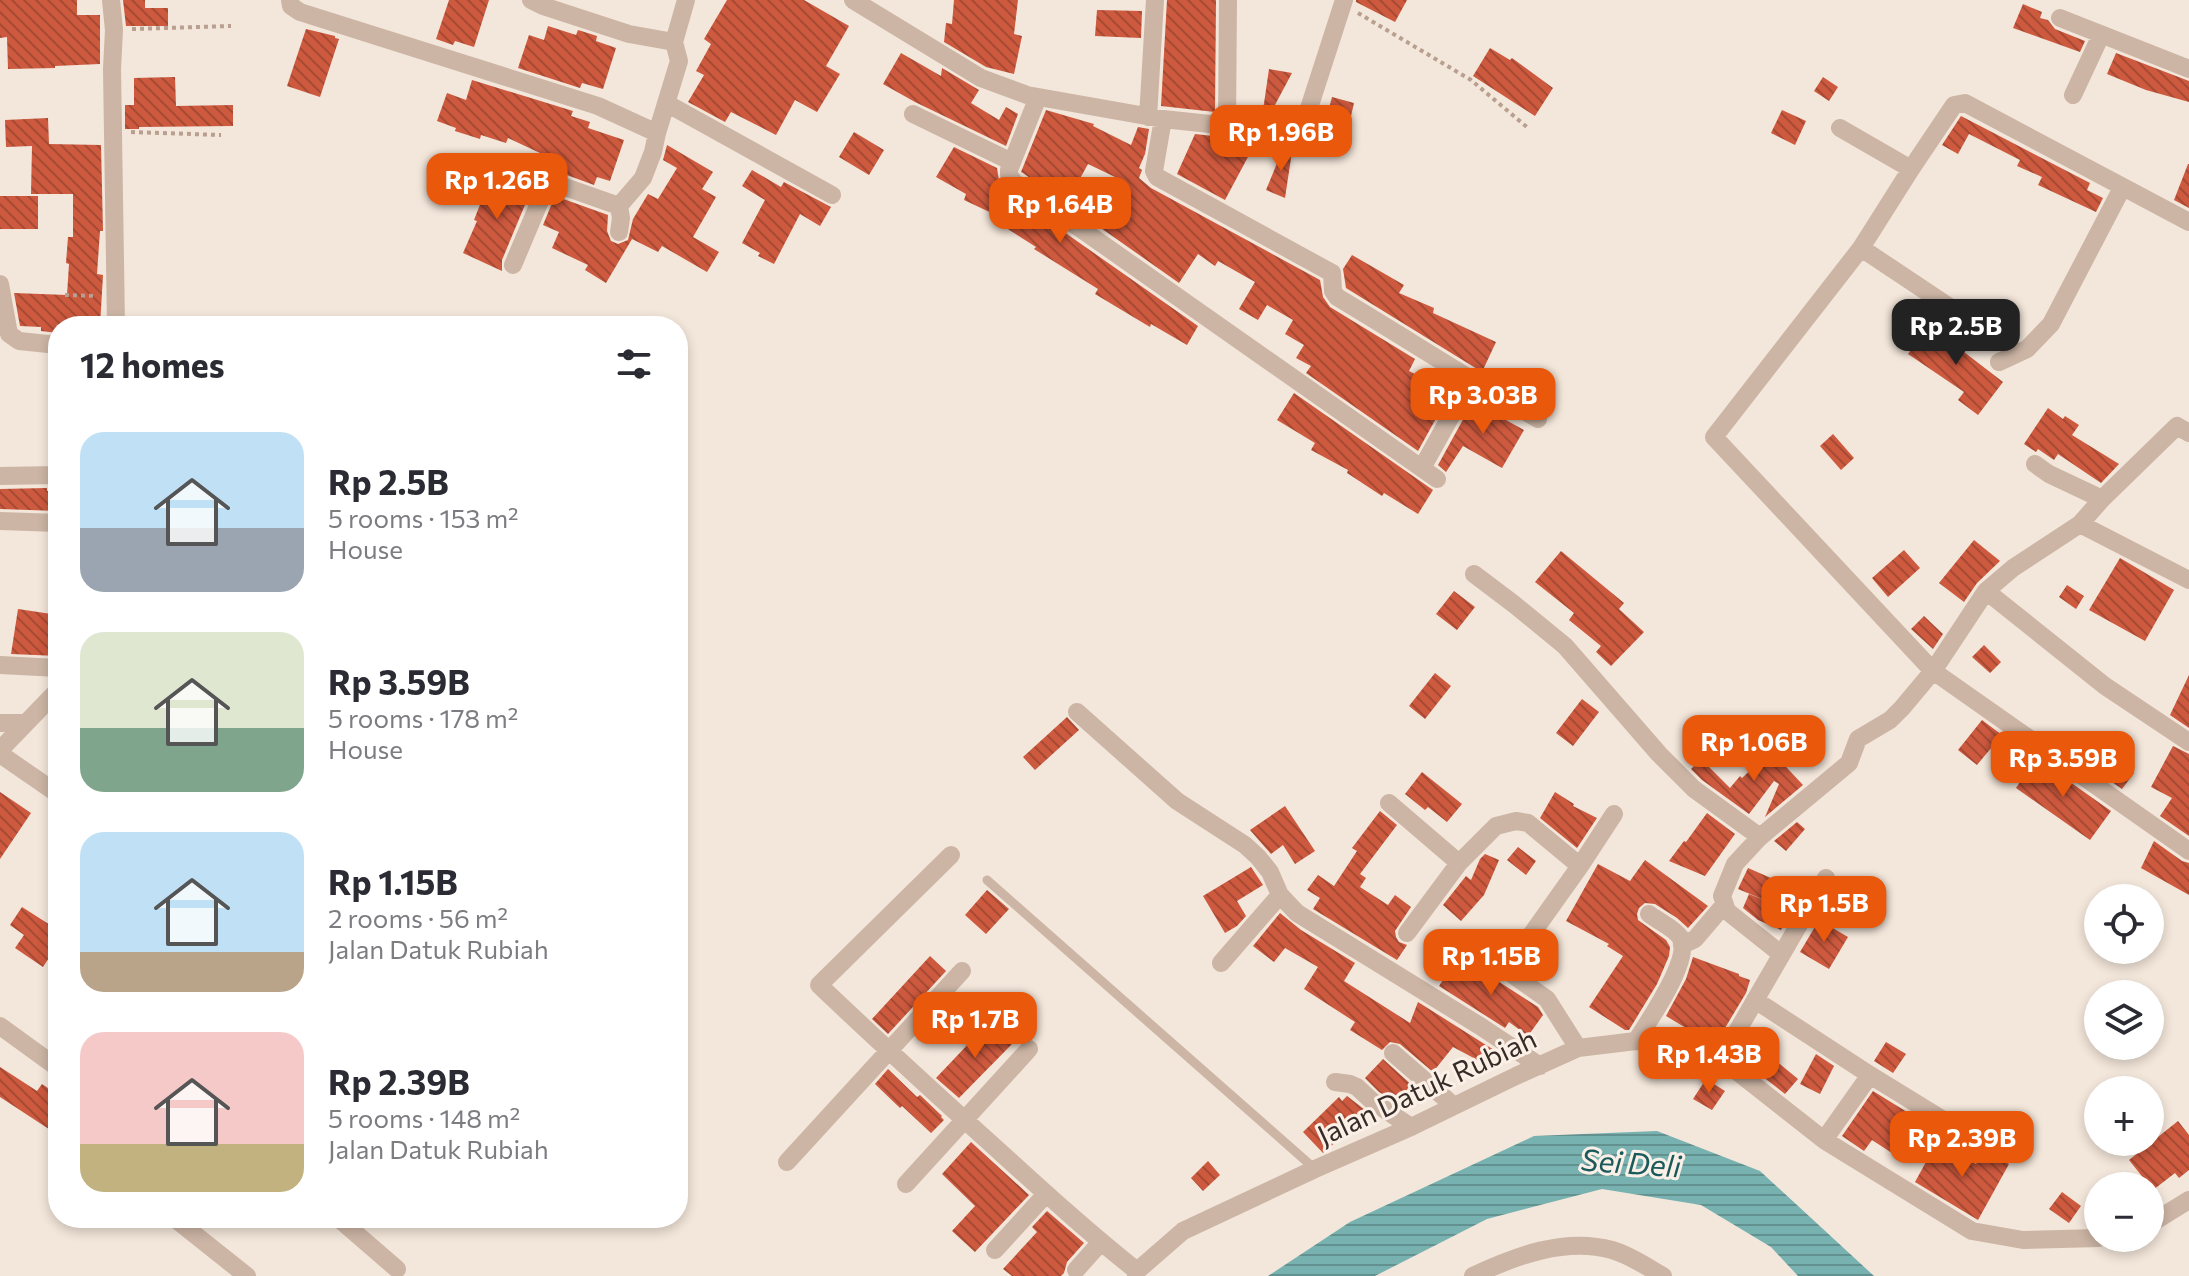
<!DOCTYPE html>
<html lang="en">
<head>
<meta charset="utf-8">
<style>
  :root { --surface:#fff; --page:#f2f2f3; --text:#2b2b33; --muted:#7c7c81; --accent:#ea580c }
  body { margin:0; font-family:Commissioner,sans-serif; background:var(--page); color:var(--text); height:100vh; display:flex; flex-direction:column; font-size:30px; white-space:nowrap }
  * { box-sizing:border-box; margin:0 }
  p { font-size:26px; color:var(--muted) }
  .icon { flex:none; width:44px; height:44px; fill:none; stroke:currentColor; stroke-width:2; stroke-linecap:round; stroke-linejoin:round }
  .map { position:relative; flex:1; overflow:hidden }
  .sheet { position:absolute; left:48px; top:316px; width:640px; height:912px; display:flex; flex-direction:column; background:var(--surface); border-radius:32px; box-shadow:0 4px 12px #0003 }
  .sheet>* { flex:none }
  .buttons { position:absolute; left:2084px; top:884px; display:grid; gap:16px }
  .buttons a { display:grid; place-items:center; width:80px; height:80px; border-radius:50%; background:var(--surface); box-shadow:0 4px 12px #0003; font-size:40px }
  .price { position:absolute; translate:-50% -68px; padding:0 18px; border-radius:16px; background:var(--accent); color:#fff; font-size:26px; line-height:52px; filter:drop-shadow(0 2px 4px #0008) }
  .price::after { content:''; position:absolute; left:50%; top:48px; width:24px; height:18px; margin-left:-12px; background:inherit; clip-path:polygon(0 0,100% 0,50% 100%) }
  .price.active { background:#222; color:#fff }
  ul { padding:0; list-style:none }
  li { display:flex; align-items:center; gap:24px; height:200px; padding:0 32px }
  li span { display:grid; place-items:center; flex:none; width:224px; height:160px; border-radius:24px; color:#555 }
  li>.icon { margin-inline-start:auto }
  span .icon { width:96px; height:96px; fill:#fffc; stroke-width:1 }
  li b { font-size:34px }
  h2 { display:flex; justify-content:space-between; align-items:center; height:96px; padding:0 32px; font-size:34px }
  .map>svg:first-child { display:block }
  .water { fill:url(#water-rules) }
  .building { fill:url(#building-back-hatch) }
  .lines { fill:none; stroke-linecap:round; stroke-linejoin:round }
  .path { stroke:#b89f8f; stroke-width:4; stroke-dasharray:4 4; stroke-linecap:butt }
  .lane { stroke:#ccb5a5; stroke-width:9 }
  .street { stroke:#ccb5a5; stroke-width:18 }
  .labels { text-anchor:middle; stroke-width:6; stroke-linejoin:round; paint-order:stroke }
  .street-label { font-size:28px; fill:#372b27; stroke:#faf0e7 }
  .water-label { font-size:30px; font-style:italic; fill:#1a5a5b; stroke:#faf0e7 }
</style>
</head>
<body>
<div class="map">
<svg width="2189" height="1276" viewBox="0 0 2189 1276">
  <defs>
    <pattern id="water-rules" width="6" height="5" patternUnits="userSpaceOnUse" patternTransform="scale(2)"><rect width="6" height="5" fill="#77b2b1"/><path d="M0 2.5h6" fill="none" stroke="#629190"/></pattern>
    <pattern id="building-back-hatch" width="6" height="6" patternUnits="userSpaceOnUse" patternTransform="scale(2)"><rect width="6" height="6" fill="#cd593e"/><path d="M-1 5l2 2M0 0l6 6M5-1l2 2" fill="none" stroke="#a74a34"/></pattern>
  </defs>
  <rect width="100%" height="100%" fill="#f3e6da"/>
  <path class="water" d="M1657 1131 1760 1171 1874 1276H1798L1771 1247 1701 1205 1602 1189 1487 1219 1375 1276H1268L1350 1222 1534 1136Z"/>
  <path class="building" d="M0 0H77V15H100V64L55 66V68L8 69 7 37 0 38Z
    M123 0H145V8H168V26H126Z
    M449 0H489L474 47 455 41 453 45 436 39Z
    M727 0H804L849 26 826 66 840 74 817 112 795 100 776 135 731 112 725 122 688 102 704 75 696 71 711 44 704 39Z
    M954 0H1018L1014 34 1022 36 1014 74 986 67 944 42 946 23 952 24Z
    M1167 0H1216L1215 112 1161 106Z
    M1356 0H1407L1395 22 1356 2Z
    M2023 4 2042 12 2040 18 2048 20 2055 29 2085 41 2080 52 2013 28Z
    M1097 10 1142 11 1141 38 1095 36Z
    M548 26 576 35 578 30 597 36 596 41 616 48 603 89 582 83 580 88 518 68 529 35 544 40Z
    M306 29 335 36V38L339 39 320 97 287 86Z
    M1490 48 1510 60 1512 58 1553 88 1535 116 1473 76Z
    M901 53 941 76 942 68 979 90 971 103 999 120 1006 107 1018 114 1006 146 915 102 883 84Z
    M2116 53 2189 81V102L2146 90 2107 74Z
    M1269 69 1292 73 1268 118 1262 117Z
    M175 77 176 106 233 105V126L139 127V129H125V105H134V78Z
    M1823 77 1838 87 1829 101 1814 91Z
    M472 80 573 111 571 116 590 122 588 128 624 140 610 181 597 177 594 185 537 164 540 153 508 138 506 143 481 135 480 139 455 131 456 128 437 121 447 93 466 100Z
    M1332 97 1354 103 1348 129 1325 123Z
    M1046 110 1094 124 1093 126 1131 145 1138 127 1149 129 1145 154 1139 168 1142 170 1139 178 1151 188 1320 280 1323 297 1330 307 1415 359 1409 371 1449 391 1453 382 1455 384 1418 451 1306 373 1311 366 1296 358 1304 345 1285 334 1293 320 1267 305 1258 320 1239 309 1255 282 1218 261 1215 266 1198 254 1179 283 1091 221 1115 177 1088 164 1066 204 1023 173 1021 172Z
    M1782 110 1806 121 1795 145 1771 133Z
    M1961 116 2090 183 2087 190 2103 198 2096 212 2038 185 2042 177 2017 166 2020 160 1969 134 1958 154 1942 145Z
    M48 118 49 144 101 145 103 231H100L97 274 103 275 100 326H58V333L41 331V327L20 326 14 293 67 295 69 264 66 263 68 237H73V194H31L32 146 6 147 5 120Z
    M854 132 884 150 869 175 839 157Z
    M1195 134 1213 136 1249 155 1225 200 1177 174Z
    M1285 144 1293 145 1285 198 1266 190Z
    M667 145 713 172 702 189 716 197 693 237 719 252 707 272 662 246 658 252 632 239 606 283 585 270 588 265 552 248 559 232 543 225 555 196 608 215 607 231 611 241 618 244 628 240 633 219 648 194 658 199 677 168 663 160Z
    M954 147 997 168 999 181 1007 192 1198 326 1187 345 1151 324 1150 327 1095 294 1098 289 1034 249 1036 247 997 222 1000 217 964 200 966 194 936 177Z
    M2188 164H2189V208L2174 200Z
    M752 170 781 187 784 182 831 207 820 226 800 214 774 264 758 256 760 253 742 243 765 200 742 186Z
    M497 174 532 188 502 260V271L463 253 477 221 474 220 483 197 487 198Z
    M0 196H38V229H0Z
    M1352 255 1404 285 1399 293 1434 308 1433 313 1496 342 1482 372 1346 288 1343 269Z
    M1930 322 1967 347 1964 352 2003 382 1978 415 1958 400 1964 392 1908 354Z
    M1294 393 1433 490 1418 514 1384 493 1382 496 1347 473 1348 470 1311 450 1315 443 1277 420Z
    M1476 396 1487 403 1484 408 1524 430 1502 468 1463 446 1446 472 1438 465Z
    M2048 408 2063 419 2065 416 2079 425 2072 435 2119 464 2101 483 2058 454 2054 460 2038 449 2036 452 2024 444Z
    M1833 434 1854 458 1841 470 1820 446Z
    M47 488V491H58V511L0 509V489Z
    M1974 540 2000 561 1977 583 1964 602 1939 583Z
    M1904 550 1920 568 1888 597 1872 578Z
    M1561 551 1624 603 1619 609 1644 632 1611 666 1596 652 1601 646 1569 620 1574 613 1535 582Z
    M2120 558 2174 590 2145 641 2089 610Z
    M2067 585 2084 596 2076 609 2059 597Z
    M1454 591 1475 607 1457 630 1436 614Z
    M18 609 58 615V656L11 654Z
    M1924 616 1943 634 1933 649 1911 629Z
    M1984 645 2001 662 1990 673 1972 657Z
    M1435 673 1451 686 1425 719 1409 706Z
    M2189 675V728L2170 715Z
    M1582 699 1599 712 1573 746 1556 733Z
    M1067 717 1079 730 1035 770 1023 757Z
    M1982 720 2002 735 1977 765 1958 750Z
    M2076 731 2134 773 2122 789 2064 748Z
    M2173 746 2189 754V836L2160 816 2172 798 2151 787Z
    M1771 751 1803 785 1765 817 1779 784 1774 781 1749 814 1702 780 1691 769 1701 759 1730 788 1740 776 1742 778Z
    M2036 758 2111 811 2090 840 2016 788Z
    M1422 772 1462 804 1447 822 1428 807 1425 810 1405 794Z
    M0 792 31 813 0 859Z
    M1555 792 1574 804 1573 806 1597 818 1577 848 1540 818Z
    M1285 806 1315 851 1295 864 1283 845 1271 854 1250 830Z
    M1380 811 1397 825 1360 874 1366 878 1360 887 1388 905 1395 895 1411 907 1395 931 1396 937 1399 942 1407 945 1397 960 1313 909 1320 898 1307 890 1318 875 1334 886 1357 851 1352 848Z
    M1707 813 1735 834 1705 876 1669 861 1684 841 1686 842Z
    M1797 822 1805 829 1786 851 1774 841Z
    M2154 841 2182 861 2189 863V895L2141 868Z
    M1518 847 1536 861 1526 875 1507 860Z
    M1485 854 1499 860 1484 895 1461 921 1443 905 1466 876 1471 880 1480 859Z
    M1645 860 1708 906 1688 928 1677 918 1655 904 1645 903 1639 908 1637 914 1638 920 1666 940 1670 947 1669 956 1657 984 1629 1030H1625L1589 1007 1623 956 1607 946 1609 944 1566 921 1598 864 1630 881Z
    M1251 867 1263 885 1237 901 1246 916 1237 926 1225 933 1203 896Z
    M1748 868 1771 878 1762 899 1738 889Z
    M987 890 1009 909 986 934 965 915Z
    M1749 894 1789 910 1781 930 1758 920 1743 908Z
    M22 907 58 930V944L43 967 15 948 24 935 10 925Z
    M1280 913 1301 930 1355 963 1344 981 1410 1023 1418 1002 1494 1050 1485 1064 1453 1047 1433 1072 1400 1044 1390 1042 1382 1050 1350 1030 1355 1022 1304 989 1318 967 1285 948 1274 962 1253 946Z
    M1819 920 1848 937 1829 969 1800 952Z
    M930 956 946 971 888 1034 872 1019Z
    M1459 956 1538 1007 1543 1015 1528 1036 1509 1022 1505 1028 1439 986Z
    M1693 957 1739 974V976L1750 980 1746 993 1716 1043 1698 1030 1696 1034 1666 1016 1686 979Z
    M990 1021 1013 1043 959 1098 936 1078Z
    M1886 1042 1906 1054 1893 1073 1874 1061Z
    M1816 1054 1834 1066 1820 1094 1800 1084Z
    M1383 1059 1415 1088 1399 1105 1379 1092 1365 1078Z
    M1775 1060 1798 1079 1785 1094 1762 1076Z
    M0 1067 37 1091 42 1084 58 1095V1135L0 1097Z
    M888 1069 917 1097 920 1095 942 1116 941 1117 944 1120 931 1133 902 1106 900 1108 875 1084Z
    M1706 1079 1725 1091 1712 1110 1693 1099Z
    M1873 1091 1920 1120 1895 1155 1872 1140 1864 1151 1842 1136Z
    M1347 1096 1369 1113 1323 1153 1303 1132 1339 1097 1342 1101Z
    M2178 1121 2189 1135V1170L2179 1178 2175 1173 2153 1190 2129 1160Z
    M971 1142 1029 1195 975 1252 952 1231 975 1206 942 1174Z
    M1937 1142 1976 1164 1984 1150 2009 1164 1978 1220 1915 1182Z
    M1208 1161 1220 1175 1203 1191 1191 1178Z
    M2062 1192 2081 1206 2069 1223 2049 1209Z
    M1047 1211 1084 1243 1067 1262 1064 1273 1061 1276H1012L1003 1269 1037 1232 1032 1227Z"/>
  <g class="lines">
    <path class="path" d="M1358 13 1471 80 1528 128
      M132 29 231 26
      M131 132 221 135
      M65 295 97 296"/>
    <path class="lane" d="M987 880 1315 1169"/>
    <path class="street" d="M111 0 114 30 112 69 116 326
      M290 0 291 6 300 12 598 106 657 133
      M531 0 543 6 629 34 674 42
      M853 0 981 78 1027 95 1163 119 1294 133 1302 130 1344 0
      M2060 18 2189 69
      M2073 95 2101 35
      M1038 97 1009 170V175L1014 182 1437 479
      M666 103 832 195
      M913 114 1012 162
      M1148 117 1155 0
      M1163 119 1154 171 1157 177 1332 273 1333 291 1337 297C1404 337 1470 380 1538 419
      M1227 125 1228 0
      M1840 128 1911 169 1861 248 1714 437 1933 671 2189 851
      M505 166 619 206
      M1911 169 1954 105 1965 103 2189 222
      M619 232 621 218 619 206 643 178 653 152 657 133 679 61 674 42 686 0
      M1861 248 1984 330
      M513 265 548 182
      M0 284 9 334 19 341 58 345
      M1999 362 2027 349 2051 324 2122 188
      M2035 464 2049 474 2102 499
      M1422 468 1471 380
      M0 476 58 475
      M0 521 58 523
      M2080 524 2189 580
      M1474 574 1515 605 1565 646 1659 754 1694 789 1760 837
      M1986 591 2105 686 2189 742
      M0 665 58 668
      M1077 712 1177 801 1245 845 1258 857 1270 872 1280 895 1297 913 1480 1026 1540 1066
      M0 723H26
      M0 750 58 690
      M0 754 58 794
      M1389 803 1459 863
      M951 855 819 985C878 1041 938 1096 999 1151 1044 1192 1089 1233 1137 1271
      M1407 933 1459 863 1496 826 1516 821 1528 823 1580 866
      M1465 945 1506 970 1547 999 1578 1048
      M1682 945 1695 939 1724 905
      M1781 954 1727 911 1722 896 1735 864 1760 837 1849 763 1858 739 1890 720 1902 708 1933 671 1986 591 2013 568 2080 524 2102 499 2177 426 2189 433
      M1221 963 1280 895
      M1506 970 1580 866 1614 814
      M1755 1000 1870 1075 1961 1131
      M0 1026 58 1068
      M1636 1041C1648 1022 1693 958 1680 937 1674 928 1658 921 1649 914
      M1393 1053 1454 1106
      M1721 1059 1826 878
      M1335 1082 1350 1084 1357 1087 1372 1101 1411 1127
      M1824 1140 1870 1075
      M787 1162 962 971
      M906 1184 1029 1049
      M174 1218 247 1276
      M338 1218 397 1269
      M2150 1224 2189 1200
      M995 1250 1046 1194
      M1076 1270 1101 1242
      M1136 1276 1137 1271 1183 1231 1315 1169 1411 1127 1516 1076 1578 1048 1636 1041 1678 1043 1721 1059 1824 1140 1972 1231 2023 1240 2099 1238
      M1473 1276C1515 1256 1565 1237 1612 1250 1630 1255 1647 1267 1663 1276"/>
  </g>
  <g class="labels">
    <g class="street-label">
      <text transform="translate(1427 1087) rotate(-25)" y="10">Jalan Datuk Rubiah</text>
    </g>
    <g class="water-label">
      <text transform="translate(1631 1164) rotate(4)" y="10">Sei Deli</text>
    </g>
  </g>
</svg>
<div class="buttons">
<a><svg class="icon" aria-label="locate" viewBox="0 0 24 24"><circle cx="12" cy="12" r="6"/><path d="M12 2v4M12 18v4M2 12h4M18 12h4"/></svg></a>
<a><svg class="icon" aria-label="layers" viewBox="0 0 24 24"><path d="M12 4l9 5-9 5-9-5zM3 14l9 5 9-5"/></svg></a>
<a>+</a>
<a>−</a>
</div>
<b class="price" style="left:1281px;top:173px">Rp 1.96B</b>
<b class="price" style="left:497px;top:221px">Rp 1.26B</b>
<b class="price" style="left:1060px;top:245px">Rp 1.64B</b>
<b class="price active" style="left:1956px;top:367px">Rp 2.5B</b>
<b class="price" style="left:1483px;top:436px">Rp 3.03B</b>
<b class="price" style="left:1754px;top:783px">Rp 1.06B</b>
<b class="price" style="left:2063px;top:799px">Rp 3.59B</b>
<b class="price" style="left:1824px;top:944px">Rp 1.5B</b>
<b class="price" style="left:1491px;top:997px">Rp 1.15B</b>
<b class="price" style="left:975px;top:1060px">Rp 1.7B</b>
<b class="price" style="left:1709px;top:1095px">Rp 1.43B</b>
<b class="price" style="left:1962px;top:1179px">Rp 2.39B</b>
<section class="sheet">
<h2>12 homes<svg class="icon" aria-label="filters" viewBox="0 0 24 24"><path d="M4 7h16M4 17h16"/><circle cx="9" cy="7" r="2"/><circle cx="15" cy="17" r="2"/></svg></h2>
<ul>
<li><span style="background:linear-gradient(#bfe0f5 60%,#9aa5b1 0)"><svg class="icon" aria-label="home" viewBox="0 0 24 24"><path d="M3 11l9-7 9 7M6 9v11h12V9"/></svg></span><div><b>Rp 2.5B</b><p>5 rooms · 153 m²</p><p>House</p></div></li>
<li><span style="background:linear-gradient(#dfe7d0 60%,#7fa58c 0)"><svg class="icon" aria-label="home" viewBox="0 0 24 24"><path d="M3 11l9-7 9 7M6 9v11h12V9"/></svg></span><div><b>Rp 3.59B</b><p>5 rooms · 178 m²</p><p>House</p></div></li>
<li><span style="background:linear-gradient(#bfe0f5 75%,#b9a48a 0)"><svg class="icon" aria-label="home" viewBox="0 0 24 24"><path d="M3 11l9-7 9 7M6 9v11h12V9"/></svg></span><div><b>Rp 1.15B</b><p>2 rooms · 56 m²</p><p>Jalan Datuk Rubiah</p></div></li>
<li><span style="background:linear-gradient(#f6c9c9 70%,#c2b280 0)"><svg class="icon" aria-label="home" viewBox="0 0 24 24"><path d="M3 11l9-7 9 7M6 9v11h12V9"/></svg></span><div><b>Rp 2.39B</b><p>5 rooms · 148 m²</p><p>Jalan Datuk Rubiah</p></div></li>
</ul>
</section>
</div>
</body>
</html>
